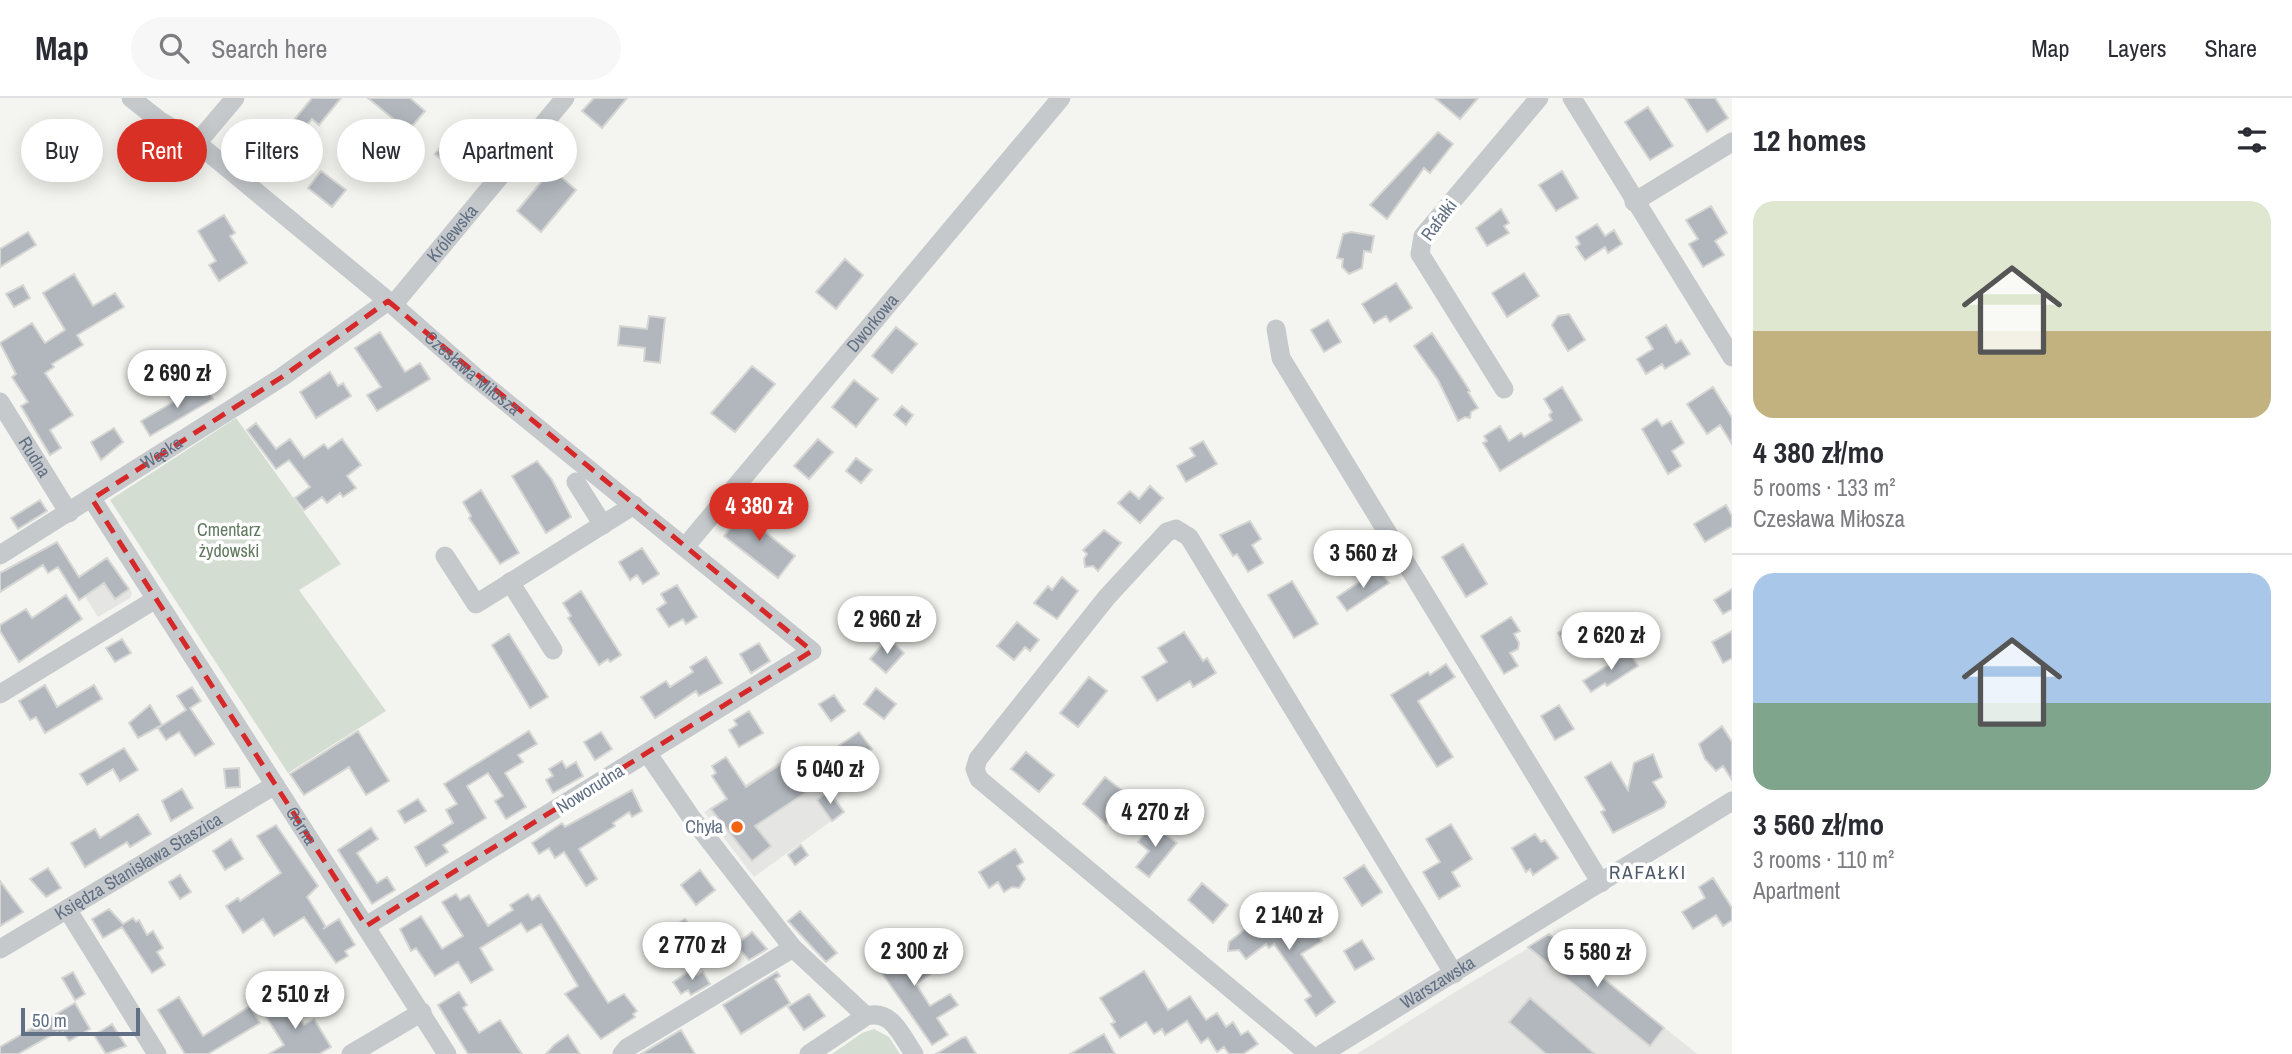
<!DOCTYPE html>
<html lang="en">
<head>
<meta charset="utf-8">
<style>
  :root { --surface:#fff; --page:#f7f7f7; --text:#2b2b33; --muted:#7c7c81; --line:#e1e1e2; --accent:#d93025 }
  body { margin:0; font-family:"Archivo Narrow",sans-serif; background:var(--page); color:var(--text); height:100vh; display:flex; flex-direction:column; font-size:26px; white-space:nowrap }
  * { box-sizing:border-box; margin:0 }
  p { font-size:23px; color:var(--muted) }
  .icon { flex:none; width:38px; height:38px; fill:none; stroke:currentColor; stroke-width:2; stroke-linecap:round; stroke-linejoin:round }
  .map { position:relative; flex:1; overflow:hidden }
  .panel { display:flex; flex-direction:column; background:var(--surface); width:560px }
  .panel>* { flex:none }
  .top-card { position:absolute; left:21px; top:21px; width:665px; height:63px; display:flex; gap:14px }
  .scale { position:absolute; left:21px; bottom:18px; width:119px; box-sizing:border-box; padding-left:7px; border:4px solid #617084; border-top:0; font-size:19px; line-height:24px; white-space:nowrap; color:#617084; -webkit-text-stroke:5px #fff; paint-order:stroke }
  .price { position:absolute; translate:-50% -60px; padding:0 16px; border-radius:24px; background:#fff; color:#222; font-size:23px; line-height:46px; filter:drop-shadow(0 2px 4px #0008) }
  .price::after { content:''; position:absolute; left:50%; top:42px; width:21px; height:16px; margin-left:-10px; background:inherit; clip-path:polygon(0 0,100% 0,50% 100%) }
  .price.current { background:var(--accent); color:#fff }
  ul { padding:0; list-style:none }
  li { display:grid; align-content:center; gap:14px; height:371px; padding:0 21px }
  li+li { border-top:2px solid var(--line) }
  li span { display:grid; place-items:center; height:217px; border-radius:21px; color:#555 }
  li>.icon { margin-inline-start:auto }
  span .icon { width:126px; height:126px; fill:#fffc; stroke-width:1 }
  li b { font-size:30px }
  h2 { display:flex; justify-content:space-between; align-items:center; height:84px; padding:0 21px; font-size:30px }
  .pill { padding:0 24px; border-radius:32px; background:var(--surface); box-shadow:0 4px 18px #0003; font-size:24px; line-height:63px }
  .pill.current { background:var(--accent); color:#fff }
  header { display:flex; align-items:center; gap:42px; box-sizing:border-box; height:98px; padding:0 35px; background:var(--surface); border-bottom:2px solid var(--line) }
  header strong { font-size:33px }
  nav { display:flex; gap:38px; margin-inline-start:auto; font-size:24px }
  .search { width:490px; height:63px; background:var(--page); display:flex; align-items:center; gap:18px; box-sizing:border-box; padding:0 24px; border-radius:38px; color:var(--muted); font-size:26px }
  main { display:flex; flex:1; min-height:0 }
  .map>svg:first-child { display:block }
  .built { fill:#e5e6e4 }
  .green { fill:#d4ddd1 }
  .building { fill:#b1b7bd; stroke:#d5d6d3; stroke-width:2 }
  .lines { fill:none; stroke-linecap:round; stroke-linejoin:round }
  .minor { stroke:#c6c9cc; stroke-width:19 }
  .marked { fill:none; stroke:#d62828; stroke-width:5; stroke-dasharray:14 9; stroke-linejoin:round }
  .poi-dot { fill:#f36411; stroke:#fff; stroke-width:2.5 }
  .labels { text-anchor:middle; stroke-width:7; stroke-linejoin:round; paint-order:stroke }
  .street-label { font-size:18px; fill:#617084; stroke:#fff }
  .park-label { font-size:18px; fill:#627b60; stroke:#fff }
  .poi-label { font-size:18px; fill:#617084; stroke:#fff; text-anchor:end }
  .neighbourhood-label { font-size:19px; letter-spacing:2px; fill:#4f5a69; stroke:#fff }
</style>
</head>
<body>
<header>
<strong>Map</strong>
<div class="search"><svg class="icon" aria-label="search" viewBox="0 0 24 24"><circle cx="10" cy="10" r="6"/><path d="M15 15l6 6"/></svg>Search here</div>
<nav><a>Map</a><a>Layers</a><a>Share</a></nav>
</header>
<main>
<div class="map">
<svg width="1732" height="956" viewBox="0 0 1732 956">
  <rect width="100%" height="100%" fill="#f4f5f0"/>
  <path class="built" d="M107 459 132 495 130 500 98 519 74 481Z
    M799 651 845 713 754 779 704 714Z
    M1550 837 1697 956H1357L1452 896Z"/>
  <path class="green" d="M236 320 341 466 299 492 386 613 288 675 110 402Z
    M874 931 889 939 900 956H832L862 935Z"/>
  <path class="building" d="M312 0H341L319 27 312 21 279 60 263 46 282 22 289 28Z
    M368 0H410L425 13 408 33Z
    M594 0H627L602 30 582 13Z
    M1435 0H1478L1460 21Z
    M1685 0H1715L1728 20 1707 34Z
    M1648 9 1673 48 1650 62 1625 24Z
    M1438 34 1453 46 1430 75 1424 70 1387 121 1370 107Z
    M447 41 475 64 462 79 435 56Z
    M377 49 390 60 377 76 364 65Z
    M552 71 576 92 541 134 517 113Z
    M321 73 346 92 332 109 308 90Z
    M1562 73 1578 100 1556 113 1539 87Z
    M1711 108 1727 135 1715 143 1724 157 1703 169 1689 146 1698 141 1686 122Z
    M1501 111 1509 125 1504 128 1509 135 1487 148 1476 130Z
    M224 117 235 135 230 138 247 165 219 183 209 167 216 163 198 133Z
    M1597 126 1605 138 1614 132 1622 146 1608 155 1605 149 1585 162 1576 149 1580 146 1576 139Z
    M28 134 36 147 0 169V151Z
    M1351 134 1374 138 1371 154 1364 153 1362 170 1349 176 1342 169 1343 161 1337 160 1343 136Z
    M845 161 863 177 836 211 816 194Z
    M1524 175 1539 198 1507 219 1492 195Z
    M74 176 93 208 115 195 124 209 77 237 83 247 52 266 54 269 45 275 73 317 50 332 61 350 50 357 21 308 28 304 12 279 16 276 0 245 32 225 45 245 65 232 43 195Z
    M1396 185 1412 210 1390 224 1386 218 1374 225 1362 206Z
    M23 187 30 200 14 209 6 196Z
    M1569 216 1585 242 1568 253 1552 227 1558 218Z
    M649 218 665 220 660 265 644 263 645 250 618 247 620 228 647 231Z
    M1328 222 1341 244 1324 254 1311 232Z
    M1666 227 1676 245 1681 242 1690 256 1665 271 1662 266 1646 276 1637 261 1653 251 1646 239Z
    M896 229 917 246 892 275 872 258Z
    M380 234 405 274 420 265 430 281 377 313 367 297 381 289 355 250Z
    M1432 235 1470 293 1468 294 1478 310 1471 314 1470 320 1465 319 1458 323 1438 282 1414 248Z
    M752 268 775 286 735 334 711 315Z
    M330 274 338 288 343 285 351 298 316 320 300 294Z
    M854 282 878 301 856 329 832 309Z
    M204 286 213 301 150 338 141 323Z
    M1562 289 1582 322 1500 373 1483 345 1487 343 1484 338 1500 328 1509 343 1521 335 1524 339 1552 322 1549 317 1552 314 1544 301Z
    M1713 289 1732 320V346L1720 327 1707 336 1687 306Z
    M902 308 913 317 906 327 894 317Z
    M1657 321 1662 328 1671 323 1684 345 1672 353 1681 368 1668 376 1642 331Z
    M256 325 276 351 290 341 304 360 324 346 328 351 342 341 361 367 347 378 356 390 343 399 340 395 327 405 322 399 304 412 295 400 310 389 289 362 276 371 247 332Z
    M114 330 123 344 101 362 91 344Z
    M818 341 833 354 809 381 794 368Z
    M1203 343 1217 366 1186 384 1177 368 1195 358 1190 350Z
    M856 360 872 372 861 385 846 373Z
    M537 363 552 382 571 419 546 435 512 378Z
    M1150 388 1163 400 1140 425 1118 405 1130 393 1139 401Z
    M481 392 519 455 500 466 469 420 471 418 463 404Z
    M40 402 47 413 18 431 11 420Z
    M749 407 765 421 759 429 795 458 778 480 724 438Z
    M1726 407 1732 418V428L1705 444 1694 426Z
    M1250 423 1261 441 1252 447 1263 465 1248 474 1237 456 1233 458 1220 437Z
    M1104 432 1121 445 1098 473 1093 468 1085 469 1084 461 1087 456 1083 452Z
    M57 444 79 479 107 460 129 491 115 501 104 485 79 502 58 469 48 475 43 467 0 494V475Z
    M1463 446 1487 486 1466 499 1442 459Z
    M642 450 659 476 643 486 637 477 630 482 619 464Z
    M1379 471 1389 485 1347 513 1337 499Z
    M1062 479 1078 493 1057 521 1034 505 1048 488 1052 492Z
    M1292 483 1318 526 1294 540 1268 497Z
    M677 487 697 519 686 526 683 521 669 529 657 511 666 505 661 496Z
    M1732 491V511L1723 516 1714 502Z
    M581 493 621 557 610 564 608 561 599 567 568 520 571 518 563 505Z
    M66 497 82 521 19 564 0 533V527L26 511 32 520Z
    M1511 519 1520 533 1514 536 1519 545 1518 551 1510 555 1518 568 1504 576 1481 538Z
    M1580 521 1592 540 1571 554 1558 535Z
    M1017 524 1039 542 1030 553 1025 549 1014 562 997 548Z
    M1732 533V560L1723 565 1712 544Z
    M1184 534 1203 563 1207 560 1216 575 1193 589 1190 583 1157 603 1142 579 1167 564 1158 550Z
    M509 536 548 599 530 610 492 547Z
    M888 540 904 555 886 575 870 561Z
    M122 541 131 555 115 564 106 550Z
    M759 545 770 563 751 575 740 556Z
    M1629 554 1638 568 1607 588 1605 585 1591 594 1583 583Z
    M706 559 722 585 699 598 696 593 655 620 641 599 666 583 670 589 693 574 690 569Z
    M1446 566 1455 579 1418 603 1453 659 1437 669 1391 597 1428 574 1430 577Z
    M1089 579 1107 593 1078 629 1060 615Z
    M45 587 57 609 94 587 102 601 45 635 36 619 30 622 19 603Z
    M192 589 201 603 190 610 214 646 195 658 179 634 166 642 158 630 186 612 177 598Z
    M876 590 896 606 884 621 864 606Z
    M834 597 845 613 831 623 819 606Z
    M150 607 162 627 138 640 129 625Z
    M1559 607 1574 631 1555 642 1541 618Z
    M749 613 763 635 739 649 729 632 737 627 734 622Z
    M1722 628 1732 644V682L1723 668 1716 673 1705 661 1699 646Z
    M358 633 389 683 366 697 349 669 304 697 290 676Z
    M529 633 537 646 518 657 523 664 505 675 526 709 506 721 495 703 503 698 488 675 467 688 486 720 443 747 448 754 426 768 415 749 453 725 446 712 457 706 444 686Z
    M601 634 612 651 595 662 584 644Z
    M859 634 872 651 868 654 875 663 859 678 857 675 853 677 834 651Z
    M124 650 138 672 120 683 113 671 87 687 80 676Z
    M1026 654 1054 677 1039 694 1011 671Z
    M1653 656 1662 679 1653 684 1666 704 1664 709 1613 735 1601 714 1605 712 1585 679 1611 664 1628 692 1634 665Z
    M794 657 805 674V695L755 728 771 748 752 763 711 711 727 701 712 678 716 675 712 668 726 659 746 689Z
    M562 663 566 670 576 664 583 678 553 695 546 682 553 678 549 671Z
    M239 670 240 689 226 690 224 671Z
    M1105 679 1129 698 1106 726 1083 706Z
    M182 691 193 710 171 723 162 703Z
    M632 692 642 713 632 719 629 714 613 725 615 728 579 751 597 781 586 788 564 754 555 760 549 750 539 756 532 745 562 725 565 729Z
    M828 693 844 714 832 723 817 702Z
    M418 701 426 713 405 725 398 713Z
    M138 716 151 736 130 749 127 744 85 769 71 745 95 731 100 740Z
    M1152 726 1177 745 1149 779 1136 769 1149 753 1138 744Z
    M1451 726 1472 761 1452 774 1460 788 1439 801 1423 774 1440 764 1426 741Z
    M276 727 318 788 307 799 326 829 323 831 339 821 355 847 345 853 348 858 336 865 304 819 274 838 263 821 243 835 226 808 238 800 240 803 281 775 257 738Z
    M371 730 378 741 357 755 377 785 387 779 395 792 372 806 338 752Z
    M1535 736 1541 744 1545 742 1558 760 1533 777 1530 771 1526 774 1512 750Z
    M231 741 243 761 225 772 213 753Z
    M801 747 808 757 795 767 788 757Z
    M1015 751 1023 764 1017 768 1025 781 1019 790 1012 789 1004 794 998 784 989 790 979 774Z
    M1364 767 1382 794 1362 808 1344 780Z
    M48 770 61 790 46 799 30 781Z
    M700 772 715 792 696 807 681 787Z
    M180 777 191 794 180 801 169 784Z
    M1713 780 1732 810V822L1723 828 1716 817 1693 831 1682 814 1705 800 1699 789Z
    M0 783 23 814 0 828Z
    M1202 785 1228 807 1213 825 1188 802Z
    M456 796 460 802 469 797 488 828 513 812 510 807 528 796 532 802 539 797 608 905 624 896 637 913 633 916 635 919 601 941 565 896 578 888 541 826 527 834 521 825 480 850 493 872 471 885 458 864 435 878 416 850 411 853 400 831 421 818 442 851 463 838 442 804Z
    M1300 808 1322 843 1301 856 1335 904 1316 918 1305 902 1311 898 1274 846 1269 850 1266 846 1246 861 1239 852 1228 853 1229 844 1253 825 1261 835Z
    M109 811 123 826 133 820 136 824 139 822 147 837 153 833 163 850 157 854 165 867 152 875 122 829 103 840 92 821Z
    M800 813 837 855 826 864 788 823Z
    M685 821 693 833 671 846 664 834Z
    M752 834 767 851 749 862 736 847Z
    M1549 836 1664 930 1650 948 1528 849Z
    M890 841 912 873 941 853 948 864 916 886 930 908 950 896 958 907 937 920 948 937 932 947 868 855Z
    M1362 842 1374 861 1355 872 1344 853Z
    M693 871 697 877 703 874 710 886 691 897 688 892 681 896 673 884Z
    M1144 873 1168 912 1190 898 1206 922 1217 915 1226 929 1233 924 1241 937 1248 933 1258 946 1243 956H1229L1224 949 1217 954 1208 940 1201 945 1187 923 1165 937 1162 931 1154 936 1146 924 1120 940 1111 926 1115 924 1100 900Z
    M73 874 85 896 75 902 62 880Z
    M777 874 780 878 775 881 790 905 741 936 723 907Z
    M459 894 467 907 463 910 479 935 500 922 522 956H468L438 907Z
    M809 896 825 918 804 932 788 909Z
    M179 899 203 938 250 908 260 925 208 956H185L158 912Z
    M288 900 304 927 314 921 331 949 319 956H269L284 947 263 914Z
    M1530 900 1595 956H1546L1509 924Z
    M75 905 90 931 69 943 63 934 58 937 57 934 18 956H0V949Z
    M112 926 126 948 106 956 94 937Z
    M681 932 695 956H641Z
    M1104 936 1115 956H1070Z
    M568 937 580 956H546L554 947Z
    M966 939 976 956H936L962 940Z"/>
  <g class="lines">
    <g class="minor">
      <path id="s1" d="M131 0 160 23 197 45 393 207 474 278 812 553 366 828"/>
      <path d="M1572 0 1732 259"/>
      <path d="M197 45 235 0"/>
      <path d="M1634 104 1732 44"/>
      <path id="s2" d="M393 207 565 0"/>
      <path d="M1276 231 1281 260 1601 785"/>
      <path d="M1504 291 1420 156 1423 138 1539 0"/>
      <path id="s3" d="M0 304 69 415"/>
      <path d="M576 384 603 427"/>
      <path id="s4" d="M92 401 447 956"/>
      <path id="s5" d="M685 449 1061 0"/>
      <path id="s6" d="M0 457 282 279 388 203"/>
      <path d="M445 458 476 506 634 407"/>
      <path d="M510 484 553 552"/>
      <path d="M0 596 156 501"/>
      <path d="M648 656 691 719 793 850 866 918"/>
      <path d="M67 811 157 956"/>
      <path id="s7" d="M0 851 275 687"/>
      <path d="M351 956 422 914"/>
      <path d="M622 956 627 950 793 850"/>
      <path d="M809 956 866 918C892 911 901 937 914 956"/>
      <path d="M1309 956 979 681 975 671 978 661 1107 499 1167 434 1176 431 1189 439 1454 876"/>
      <path id="s8" d="M1322 956 1732 703"/>
    </g>
  </g>
  <path class="marked" d="M388 203 812 553 366 828 92 401 282 279Z"/>
  <circle class="poi-dot" cx="737" cy="729" r="7"/>
  <g class="labels">
    <g class="street-label">
      <text transform="translate(1439 122) rotate(-53)" y="6">Rafałki</text>
      <text dy="6" stroke="none"><textPath href="#s2" startOffset="93">Królewska</textPath></text>
      <text dy="6" stroke="none"><textPath href="#s5" startOffset="292">Dworkowa</textPath></text>
      <text dy="6" stroke="none"><textPath href="#s1" startOffset="439">Czesława Miłosza</textPath></text>
      <text dy="6" stroke="none"><textPath href="#s6" startOffset="191">Wąska</textPath></text>
      <text dy="6" stroke="none"><textPath href="#s3" startOffset="65">Rudna</textPath></text>
      <text transform="translate(590 691) rotate(-32)" y="6">Noworudna</text>
      <text dy="6" stroke="none"><textPath href="#s4" startOffset="388">Górna</textPath></text>
      <text dy="6" stroke="none"><textPath href="#s7" startOffset="161">Księdza Stanisława Staszica</textPath></text>
      <text dy="6" stroke="none"><textPath href="#s8" startOffset="136">Warszawska</textPath></text>
    </g>
    <g class="park-label">
      <text x="229" y="438">Cmentarz<tspan x="229" dy="21">żydowski</tspan></text>
    </g>
    <g class="poi-label">
      <text x="723" y="735">Chyła</text>
    </g>
    <g class="neighbourhood-label">
      <text x="1648" y="781">RAFAŁKI</text>
    </g>
  </g>
</svg>
<div class="scale">50 m</div>
<b class="price" style="left:177px;top:312px">2 690 zł</b>
<b class="price current" style="left:759px;top:445px">4 380 zł</b>
<b class="price" style="left:1363px;top:492px">3 560 zł</b>
<b class="price" style="left:887px;top:558px">2 960 zł</b>
<b class="price" style="left:1611px;top:574px">2 620 zł</b>
<b class="price" style="left:830px;top:708px">5 040 zł</b>
<b class="price" style="left:1155px;top:751px">4 270 zł</b>
<b class="price" style="left:1289px;top:854px">2 140 zł</b>
<b class="price" style="left:692px;top:884px">2 770 zł</b>
<b class="price" style="left:914px;top:890px">2 300 zł</b>
<b class="price" style="left:1597px;top:891px">5 580 zł</b>
<b class="price" style="left:295px;top:933px">2 510 zł</b>
<div class="top-card">
<a class="pill">Buy</a>
<a class="pill current">Rent</a>
<a class="pill">Filters</a>
<a class="pill">New</a>
<a class="pill">Apartment</a>
</div>
</div>
<section class="panel">
<h2>12 homes<svg class="icon" aria-label="filters" viewBox="0 0 24 24"><path d="M4 7h16M4 17h16"/><circle cx="9" cy="7" r="2"/><circle cx="15" cy="17" r="2"/></svg></h2>
<ul>
<li><span style="background:linear-gradient(#dfe7d0 60%,#c2b280 0)"><svg class="icon" aria-label="home" viewBox="0 0 24 24"><path d="M3 11l9-7 9 7M6 9v11h12V9"/></svg></span><div><b>4 380 zł/mo</b><p>5 rooms · 133 m²</p><p>Czesława Miłosza</p></div></li>
<li><span style="background:linear-gradient(#a9c7e8 60%,#7fa58c 0)"><svg class="icon" aria-label="home" viewBox="0 0 24 24"><path d="M3 11l9-7 9 7M6 9v11h12V9"/></svg></span><div><b>3 560 zł/mo</b><p>3 rooms · 110 m²</p><p>Apartment</p></div></li>
</ul>
</section>
</main>
</body>
</html>
